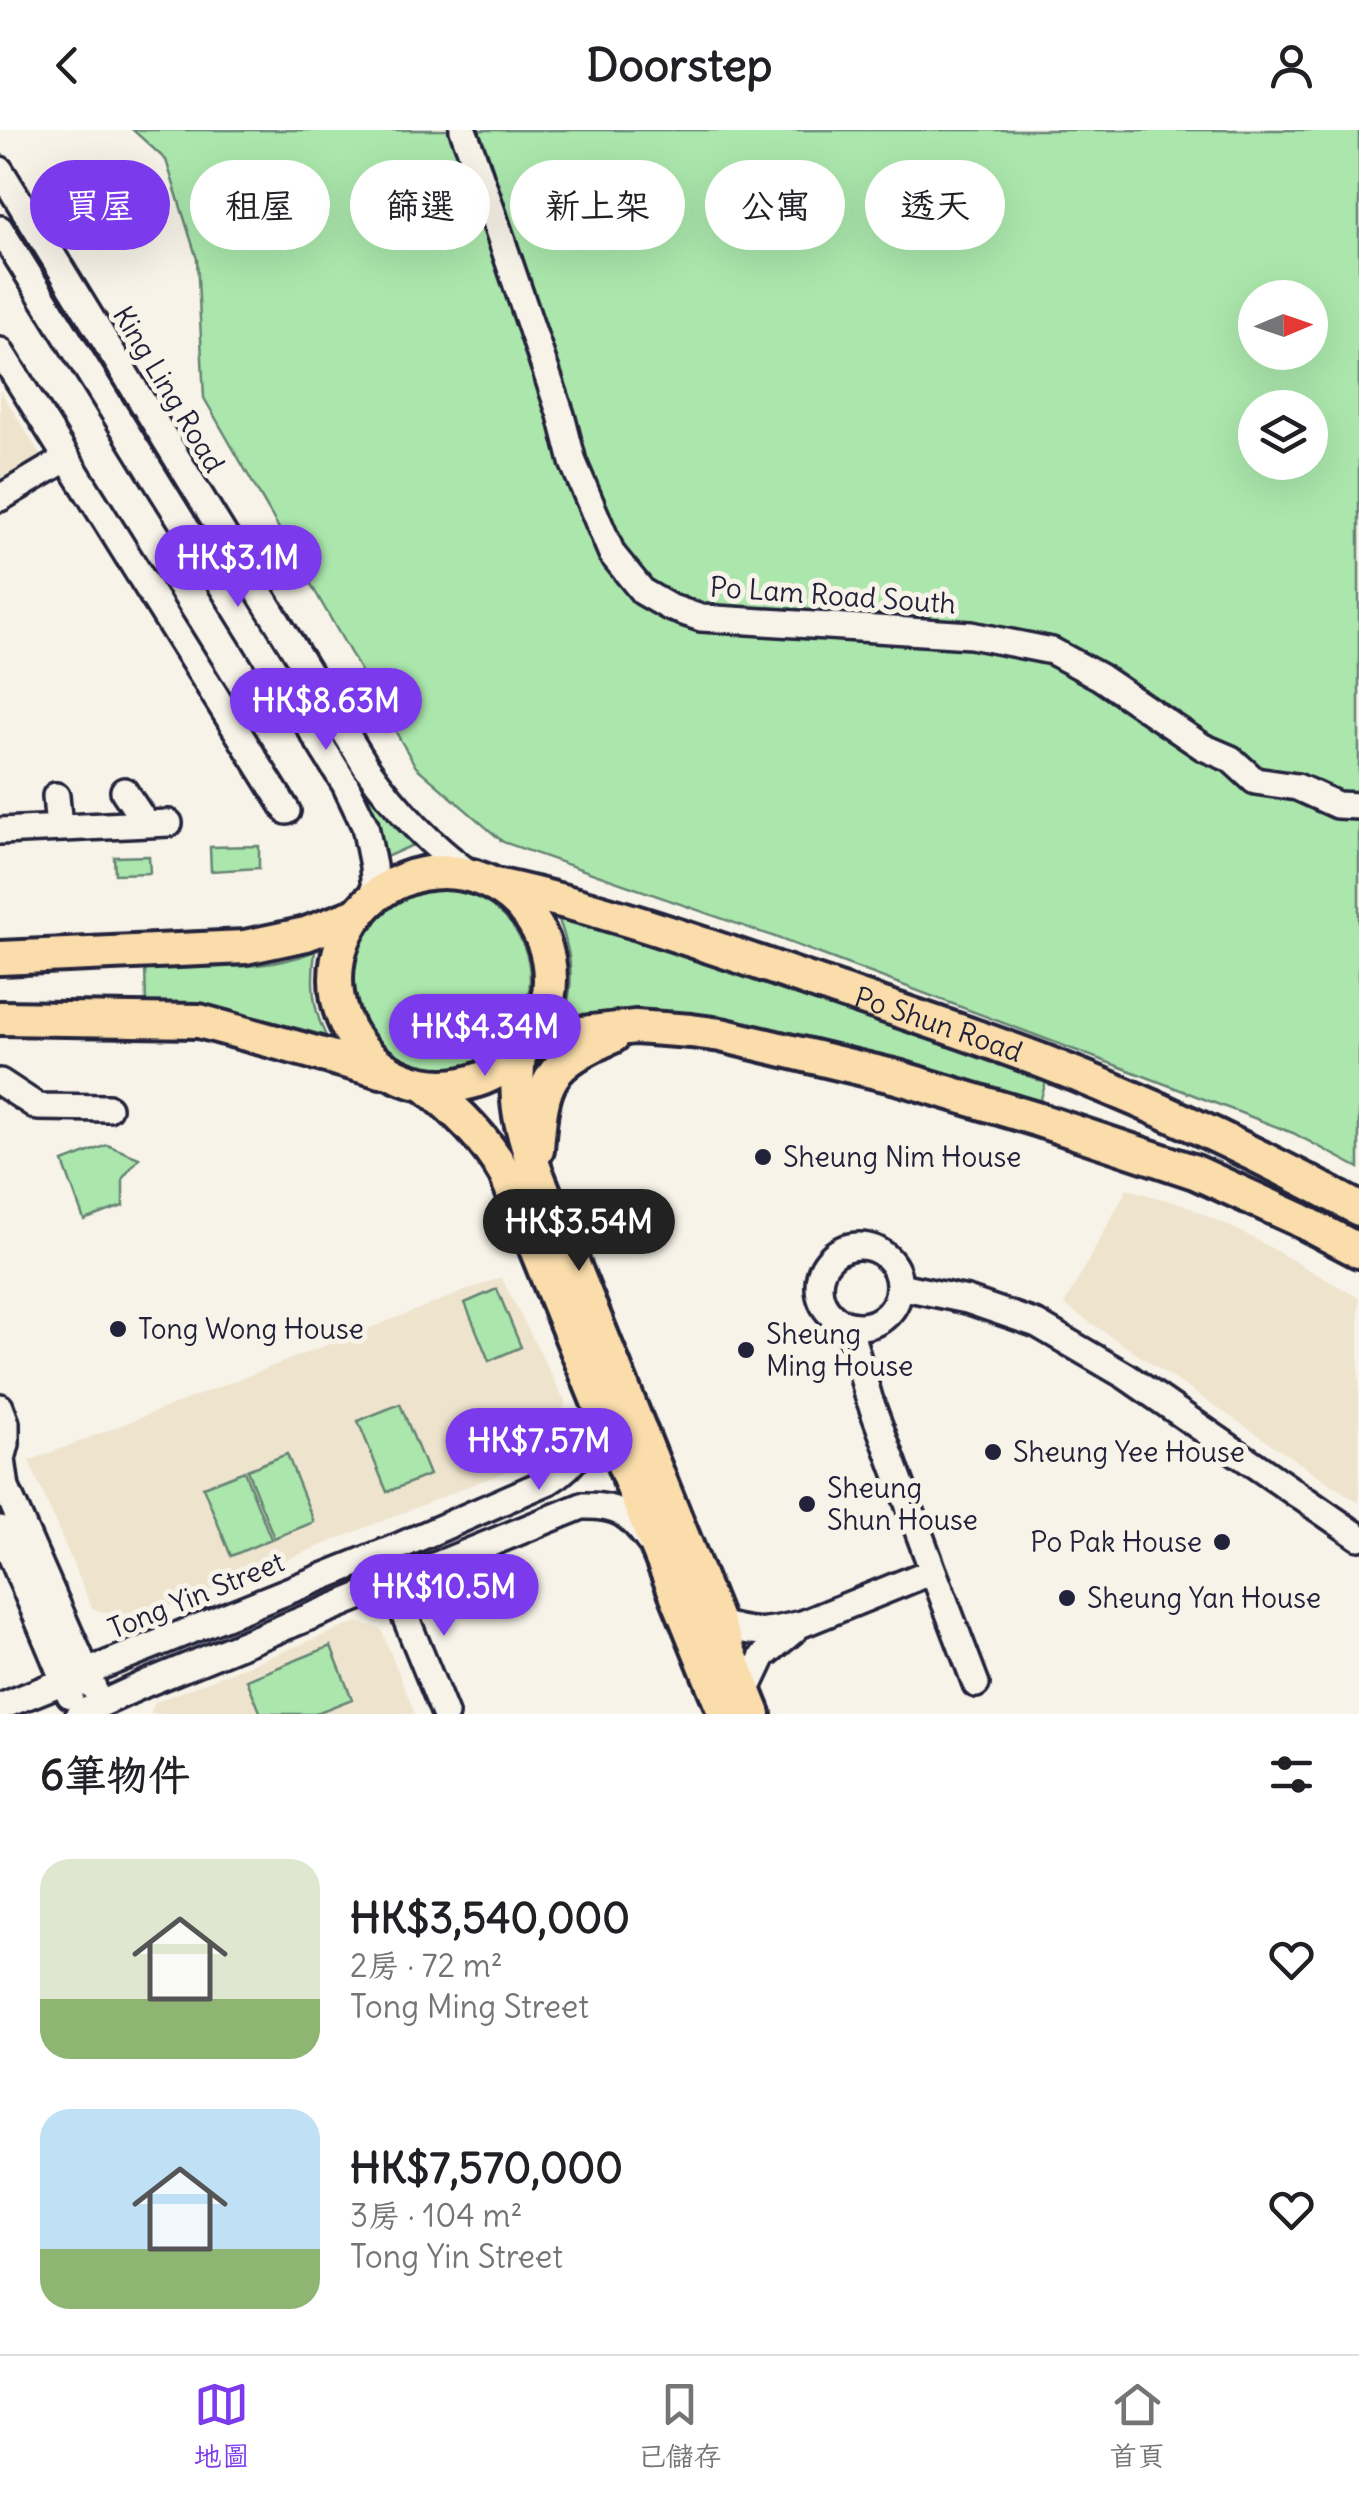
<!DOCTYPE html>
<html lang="zh-TW">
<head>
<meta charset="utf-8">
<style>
  :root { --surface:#fff; --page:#f2f2f2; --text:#202124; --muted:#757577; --line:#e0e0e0; --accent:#7c3aed }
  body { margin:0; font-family:Delius,"LXGW WenKai TC",sans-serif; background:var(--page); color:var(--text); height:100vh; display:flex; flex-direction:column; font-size:38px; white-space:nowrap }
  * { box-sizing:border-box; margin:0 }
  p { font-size:32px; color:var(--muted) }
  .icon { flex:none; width:55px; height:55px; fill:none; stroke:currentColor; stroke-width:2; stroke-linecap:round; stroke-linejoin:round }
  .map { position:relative; height:1584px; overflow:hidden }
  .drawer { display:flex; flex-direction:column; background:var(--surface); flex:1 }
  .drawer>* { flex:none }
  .guide { position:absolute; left:30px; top:30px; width:1300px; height:90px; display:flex; gap:20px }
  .needle { width:65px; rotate:88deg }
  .controls { position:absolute; left:1238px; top:150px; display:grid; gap:20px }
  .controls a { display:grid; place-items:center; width:90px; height:90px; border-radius:50%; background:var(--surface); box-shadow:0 10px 40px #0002; font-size:50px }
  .price { position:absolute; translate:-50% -85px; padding:0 22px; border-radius:35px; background:var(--accent); color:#fff; font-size:32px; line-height:65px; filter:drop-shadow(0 2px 5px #0008) }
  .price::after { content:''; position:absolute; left:50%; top:60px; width:30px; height:22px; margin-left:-15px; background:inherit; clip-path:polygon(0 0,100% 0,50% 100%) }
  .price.on { background:#222; color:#fff }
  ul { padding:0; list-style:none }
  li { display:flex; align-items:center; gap:30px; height:250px; padding:0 40px }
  li span { display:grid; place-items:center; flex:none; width:280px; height:200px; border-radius:30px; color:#555 }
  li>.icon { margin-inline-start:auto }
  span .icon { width:120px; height:120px; fill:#fffc; stroke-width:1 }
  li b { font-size:42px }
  h2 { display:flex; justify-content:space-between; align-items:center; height:120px; padding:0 40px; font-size:42px }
  .tag { padding:0 35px; border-radius:45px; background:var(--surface); box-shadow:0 10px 40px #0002; font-size:35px; line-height:90px }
  .tag.on { background:var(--accent); color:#fff }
  header { display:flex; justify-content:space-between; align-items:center; height:130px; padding:0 40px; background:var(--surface); font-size:45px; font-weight:800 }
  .tab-bar { display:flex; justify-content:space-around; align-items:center; height:140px; border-top:2px solid var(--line); background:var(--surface); font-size:28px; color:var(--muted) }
  .tab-bar a { display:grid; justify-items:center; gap:5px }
  .tab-bar .on { color:var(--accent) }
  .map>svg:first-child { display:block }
  .built { fill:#eee4ce }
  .green { fill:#abe7ac; stroke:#668474; stroke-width:2.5; fill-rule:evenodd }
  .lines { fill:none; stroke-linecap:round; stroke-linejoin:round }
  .minor-casing { stroke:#22223b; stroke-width:32 }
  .major-casing { stroke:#22223b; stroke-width:40 }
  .minor { stroke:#f7f3e8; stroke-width:25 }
  .major { stroke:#faddab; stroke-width:32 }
  .poi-dot { fill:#22223b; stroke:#f7f3e8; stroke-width:4 }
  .labels { text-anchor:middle; stroke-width:10; stroke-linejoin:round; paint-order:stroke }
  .street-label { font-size:28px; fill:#22223b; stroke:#f7f3e8 }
  .poi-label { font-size:28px; fill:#22223b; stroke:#f7f3e8; text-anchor:start }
</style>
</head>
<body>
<header><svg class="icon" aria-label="back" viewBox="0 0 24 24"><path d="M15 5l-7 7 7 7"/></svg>Doorstep<svg class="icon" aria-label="person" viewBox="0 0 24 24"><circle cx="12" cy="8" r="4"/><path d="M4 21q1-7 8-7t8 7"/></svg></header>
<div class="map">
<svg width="1359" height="1584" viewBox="0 0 1359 1584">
  <rect width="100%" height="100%" fill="#f7f3e8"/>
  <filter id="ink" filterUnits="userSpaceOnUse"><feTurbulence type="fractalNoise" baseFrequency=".01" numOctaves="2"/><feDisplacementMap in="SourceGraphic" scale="20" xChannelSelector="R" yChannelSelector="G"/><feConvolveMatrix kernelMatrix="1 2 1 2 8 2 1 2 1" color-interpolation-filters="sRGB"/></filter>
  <g filter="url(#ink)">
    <path class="built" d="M0 260 42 327 0 353Z
      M1127 1059 1184 1075 1246 1104 1359 1168V1373L1064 1175Z
      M501 1147 566 1273 544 1326 131 1492 92 1478 29 1331Z
      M357 1492 381 1499 415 1584H150L155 1572Z"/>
    <path class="green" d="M133 0H1359V1038L1293 1003 1144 946 775 807 503 712 416 637 204 268 197 129 166 30ZM1255 168H1310V222H1255ZM1255 278H1310V332H1255Z
      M364 651 391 693 413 715 386 727 378 696 358 654Z
      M259 716V738L211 741 210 717Z
      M149 726 150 743 115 744 114 727Z
      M352 849a89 89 0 1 1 178 0a89 89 0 1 1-178 0Z
      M558 787 624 804 1048 945 1039 975 961 949 741 894 622 880 573 885 567 876C575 844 569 817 558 787Z
      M315 821C311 852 312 878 326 906 263 888 212 878 146 874L145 837C200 836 263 843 315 821Z
      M107 1015 139 1028 123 1048V1076L84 1090 63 1032Z
      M497 1159 521 1217 489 1231 465 1173Z
      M400 1274 429 1345 387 1362 358 1291Z
      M287 1324 314 1392 274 1408 247 1340Z
      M244 1341 271 1409 231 1426 203 1357Z
      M331 1516 352 1569 314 1584H261L247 1550Z"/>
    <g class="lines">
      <g class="minor-casing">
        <path id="minor" d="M463 0 473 26 561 285 573 332 612 424 643 462 669 477 701 488 971 505 1052 521 1100 547 1203 617 1231 629 1255 651 1297 657 1337 675 1359 676
          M0 40 367 638C397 680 429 714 470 744
          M0 99 345 654 365 696 373 736 375 764
          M0 221 287 681
          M0 368 67 328
          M124 661 146 694
          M56 666 59 698
          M0 701 169 693
          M0 952 38 977 108 978
          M819 1156a40 40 0 1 1 80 0a40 40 0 1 1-80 0Z
          M899 1156 967 1170 1037 1194 1126 1246 1359 1407
          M848 1195 869 1268 933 1441
          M0 1277 6 1293V1314L2 1329 6 1358 93 1557
          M0 1399 70 1565
          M392 1454 445 1584
          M717 1493C754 1505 765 1503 802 1494L933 1441 976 1554
          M745 1564 763 1526 794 1500
          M0 1577 402 1415 549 1351C581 1332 588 1309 600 1277
          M79 1584 147 1553 582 1376C617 1375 629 1383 649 1411"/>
      </g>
      <g class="major-casing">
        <g id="major">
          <circle cx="443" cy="849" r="107"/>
          <path id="s1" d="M500 756C606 779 709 816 812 851 889 877 966 902 1042 931 1151 973 1257 1023 1359 1079"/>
          <path d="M0 828 245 817 306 804 359 784"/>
          <path d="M0 888 199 891 381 941"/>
          <path d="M531 909 635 897 691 901 721 905 897 947 1036 989 1195 1042 1298 1089 1359 1121"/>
          <path d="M519 924C514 973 520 993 535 1040L754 1584"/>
          <path d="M426 956C458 982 485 1008 506 1045L725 1584"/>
          <path d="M537 1020C542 949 547 935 613 906"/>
        </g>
      </g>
      <use href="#minor" class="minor"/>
      <use href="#major" class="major"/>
    </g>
  </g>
  <g class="poi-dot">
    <circle cx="763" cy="1027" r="10"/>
    <circle cx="118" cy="1199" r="10"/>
    <circle cx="746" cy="1220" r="10"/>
    <circle cx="993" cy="1322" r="10"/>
    <circle cx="807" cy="1374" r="10"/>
    <circle cx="1222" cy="1412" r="10"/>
    <circle cx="1067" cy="1468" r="10"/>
  </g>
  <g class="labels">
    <g class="street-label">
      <text transform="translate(169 259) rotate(59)" y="10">King Ling Road</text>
      <text transform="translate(833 465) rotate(4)" y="10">Po Lam Road South</text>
      <text dy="10" stroke="none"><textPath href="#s1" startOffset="460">Po Shun Road</textPath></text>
      <text transform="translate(196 1465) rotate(-22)" y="10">Tong Yin Street</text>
    </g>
    <g class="poi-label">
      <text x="783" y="1037">Sheung Nim House</text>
      <text x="138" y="1209">Tong Wong House</text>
      <text x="766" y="1214">Sheung<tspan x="766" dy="32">Ming House</tspan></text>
      <text x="1013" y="1332">Sheung Yee House</text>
      <text x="827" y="1368">Sheung<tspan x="827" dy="32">Shun House</tspan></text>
      <text x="1202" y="1422" text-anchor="end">Po Pak House</text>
      <text x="1087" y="1478">Sheung Yan House</text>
    </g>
  </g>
</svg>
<div class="controls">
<a><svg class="needle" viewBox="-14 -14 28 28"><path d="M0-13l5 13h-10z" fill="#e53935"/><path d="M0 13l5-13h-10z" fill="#757577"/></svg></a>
<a><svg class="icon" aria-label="layers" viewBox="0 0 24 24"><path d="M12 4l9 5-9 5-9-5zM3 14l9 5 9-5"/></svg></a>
</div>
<b class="price" style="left:238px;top:480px">HK$3.1M</b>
<b class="price" style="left:326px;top:623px">HK$8.63M</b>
<b class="price" style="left:485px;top:949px">HK$4.34M</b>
<b class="price on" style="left:579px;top:1144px">HK$3.54M</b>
<b class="price" style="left:539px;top:1363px">HK$7.57M</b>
<b class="price" style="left:444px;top:1509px">HK$10.5M</b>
<div class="guide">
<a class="tag on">買屋</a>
<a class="tag">租屋</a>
<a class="tag">篩選</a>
<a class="tag">新上架</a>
<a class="tag">公寓</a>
<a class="tag">透天</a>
</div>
</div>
<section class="drawer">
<h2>6筆物件<svg class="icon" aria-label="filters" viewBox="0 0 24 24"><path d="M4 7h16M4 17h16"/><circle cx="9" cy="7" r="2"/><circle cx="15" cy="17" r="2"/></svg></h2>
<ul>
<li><span style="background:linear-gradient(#dfe7d0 70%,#8fb573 0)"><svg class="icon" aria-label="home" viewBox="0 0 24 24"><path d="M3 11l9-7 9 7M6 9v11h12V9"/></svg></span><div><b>HK$3,540,000</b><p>2房 · 72 m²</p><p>Tong Ming Street</p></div><svg class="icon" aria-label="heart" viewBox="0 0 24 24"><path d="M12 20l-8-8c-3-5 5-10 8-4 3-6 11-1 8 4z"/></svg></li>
<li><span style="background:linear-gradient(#bfe0f5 70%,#8fb573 0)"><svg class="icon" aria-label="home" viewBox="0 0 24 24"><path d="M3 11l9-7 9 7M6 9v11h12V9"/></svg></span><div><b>HK$7,570,000</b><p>3房 · 104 m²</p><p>Tong Yin Street</p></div><svg class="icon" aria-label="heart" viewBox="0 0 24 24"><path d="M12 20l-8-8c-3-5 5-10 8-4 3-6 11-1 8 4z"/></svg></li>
</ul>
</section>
<nav class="tab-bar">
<a class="on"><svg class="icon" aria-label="map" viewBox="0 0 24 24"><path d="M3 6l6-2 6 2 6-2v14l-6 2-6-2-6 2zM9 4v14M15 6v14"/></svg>地圖</a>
<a><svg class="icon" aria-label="saved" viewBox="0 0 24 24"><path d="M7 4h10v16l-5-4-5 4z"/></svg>已儲存</a>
<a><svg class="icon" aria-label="home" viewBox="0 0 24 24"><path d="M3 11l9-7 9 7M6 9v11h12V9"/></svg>首頁</a>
</nav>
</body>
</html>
